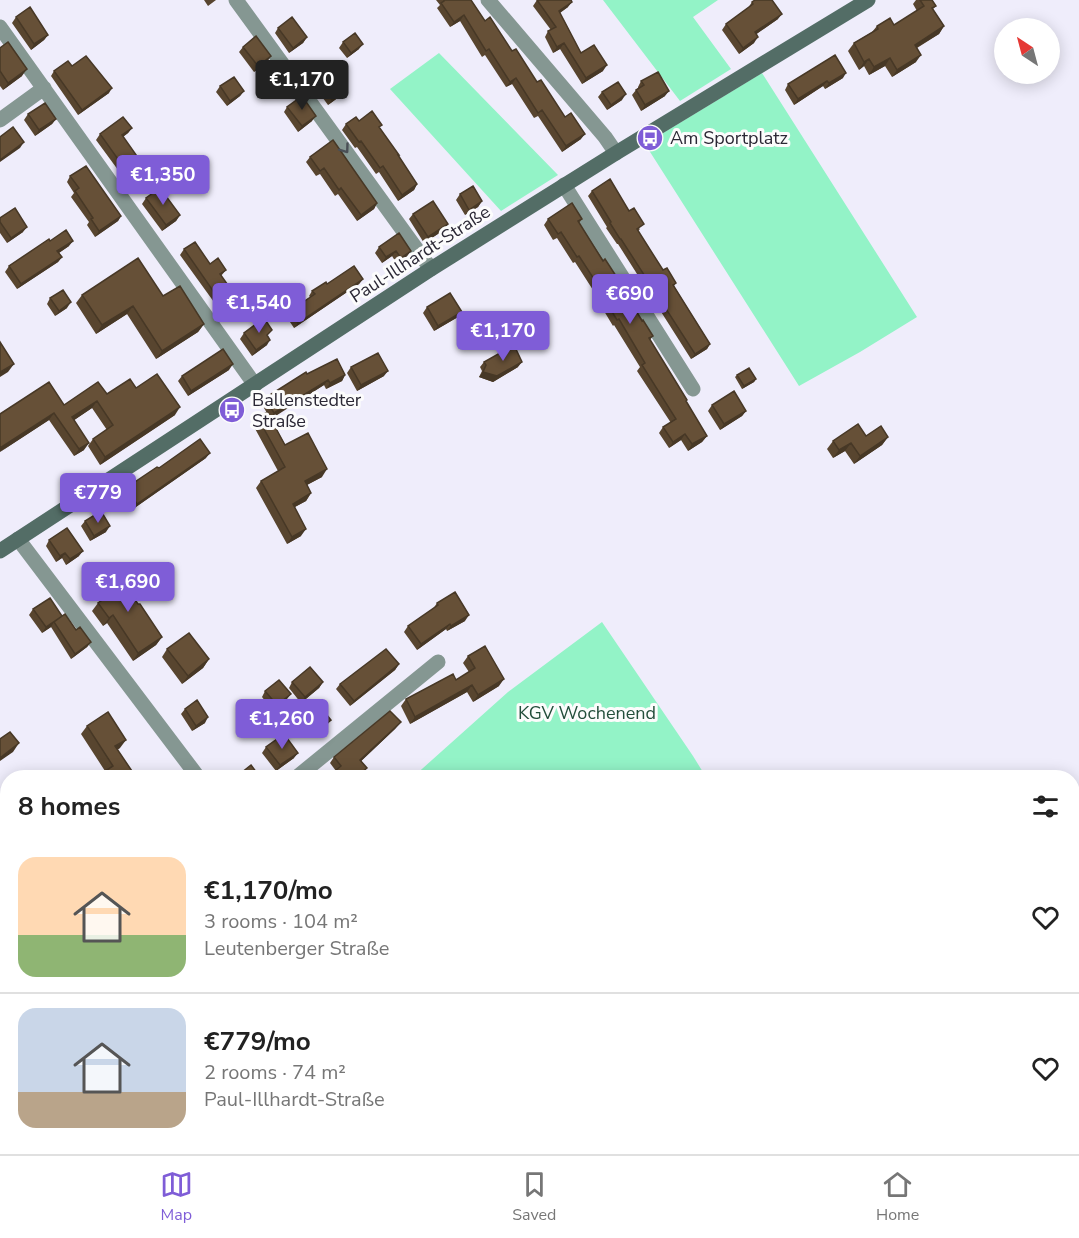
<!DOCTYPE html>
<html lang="en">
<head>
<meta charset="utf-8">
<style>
  :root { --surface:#fff; --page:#f6f6f6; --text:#222; --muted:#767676; --line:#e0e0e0; --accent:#7f5dd7 }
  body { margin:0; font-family:"Nunito Sans",sans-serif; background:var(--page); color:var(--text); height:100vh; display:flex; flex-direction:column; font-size:22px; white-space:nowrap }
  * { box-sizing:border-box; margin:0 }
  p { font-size:20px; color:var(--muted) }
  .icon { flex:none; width:33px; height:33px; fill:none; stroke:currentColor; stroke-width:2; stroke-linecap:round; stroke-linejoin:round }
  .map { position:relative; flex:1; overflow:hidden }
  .sheet { position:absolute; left:0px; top:770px; width:1080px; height:386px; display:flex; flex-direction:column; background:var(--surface); border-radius:24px 24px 0 0; box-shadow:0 3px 15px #0003 }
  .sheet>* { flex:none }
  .needle { width:39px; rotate:324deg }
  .tools { position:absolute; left:994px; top:18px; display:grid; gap:12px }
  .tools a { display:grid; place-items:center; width:66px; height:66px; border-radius:50%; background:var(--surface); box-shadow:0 3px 15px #0003; font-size:30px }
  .price { position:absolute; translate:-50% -51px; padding:0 14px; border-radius:6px; background:var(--accent); color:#fff; font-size:20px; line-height:39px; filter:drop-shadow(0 2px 3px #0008) }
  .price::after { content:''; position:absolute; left:50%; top:36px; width:18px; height:14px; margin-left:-9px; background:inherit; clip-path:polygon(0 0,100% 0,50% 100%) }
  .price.active { background:#222; color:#fff }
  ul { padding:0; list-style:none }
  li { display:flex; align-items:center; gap:18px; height:150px; padding:0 18px }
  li+li { border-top:2px solid var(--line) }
  li span { display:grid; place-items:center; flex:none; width:168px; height:120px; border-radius:18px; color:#555 }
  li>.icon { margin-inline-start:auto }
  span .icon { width:72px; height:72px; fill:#fffc; stroke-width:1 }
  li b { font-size:26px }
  h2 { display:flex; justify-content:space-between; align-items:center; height:72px; padding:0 18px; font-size:26px }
  .menu { display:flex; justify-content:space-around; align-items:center; height:84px; border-top:2px solid var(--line); background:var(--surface); font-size:16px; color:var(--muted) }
  .menu a { display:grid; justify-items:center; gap:3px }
  .menu .active { color:var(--accent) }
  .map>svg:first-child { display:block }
  .green { fill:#93f3c7 }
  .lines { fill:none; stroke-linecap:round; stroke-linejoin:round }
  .street { stroke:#859792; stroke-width:15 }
  .secondary { stroke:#536d66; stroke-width:15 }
  .wall { fill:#58452f }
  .shaded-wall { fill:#473826 }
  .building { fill:#665037; stroke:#473826; stroke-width:1.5 }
  .oneway { stroke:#4a4f56 }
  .labels { text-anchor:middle; stroke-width:6; stroke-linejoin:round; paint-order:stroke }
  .poi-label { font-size:18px; fill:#2b2835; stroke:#fcfcfc; text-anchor:start }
  .street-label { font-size:18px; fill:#2b2835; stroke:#fcfcfc }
  .park-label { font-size:18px; fill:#234e3b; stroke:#fcfcfc }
</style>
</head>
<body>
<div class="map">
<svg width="1079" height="1154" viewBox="0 0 1079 1154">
  <rect width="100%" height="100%" fill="#efedfb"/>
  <path class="green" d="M603 0H718L693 17 731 69 680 101Z
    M439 53 558 175 501 211 390 89Z
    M762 73 917 317 860 352 799 386 645 144Z
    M602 622 693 756 706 777H413L508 692Z
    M240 1148H464L456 1154H245Z
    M634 1148H840L833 1154H640Z"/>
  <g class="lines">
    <path class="street" d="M236 0 431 269
      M488 0 605 137 616 153
      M0 27 255 385
      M0 120 44 88
      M564 185 693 389
      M18 539 198 777
      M297 777 438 662
      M0 1089 8 1083
      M921 1148 927 1154"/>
    <path class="secondary" d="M0 551 431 269 616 153 868 0"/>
  </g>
  <path class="wall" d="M204 0H216L208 6Z
    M436 0H471L485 21 512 51 565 117 581 139 562 152 538 116 534 118 512 84 506 87 485 55 482 57 460 21 450 27 437 8 440 5Z
    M537 0 568 7 560 13 581 53 603 71 582 84 560 49 553 53 545 37 548 31 551 30 533 6Z
    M916 0H932L936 6 933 9 944 26 939 34 917 48 916 62 892 77 885 66 869 75 864 66 859 70 848 51 854 43 872 32 877 26 894 25 917 11 913 4Z
    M752 2 778 19 756 34 754 43 739 54 722 30 726 24 748 8Z
    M16 17 48 35 44 40 31 50 12 23Z
    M278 28 307 37 303 43 289 53 275 33Z
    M343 42 359 49 347 58 339 48Z
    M243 47 267 62 254 72 239 52Z
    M0 48 22 76 3 90 0 86Z
    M54 71 109 93 78 115 51 76Z
    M843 78 825 89 823 86 794 105 785 90 788 84Z
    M317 81 346 89 343 94 328 105 314 86Z
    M641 81 665 96 641 111 632 95 636 90 638 88V87Z
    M220 86 244 91 240 96 227 106 216 92Z
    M602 92 622 100 607 110 598 97Z
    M287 107 312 121 298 132 284 112Z
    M28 114 56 119 52 124 35 136 24 120Z
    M359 121 380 128 417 184 414 190 398 201 379 172 376 174 357 147 355 148 342 130 346 124Z
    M132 128 128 133 123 137 135 164 121 174 96 140 100 134Z
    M310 157 377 203 374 209 357 221 338 194 335 196 320 174 316 176 306 162Z
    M70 176 121 216 118 221 95 237 87 225 89 222 71 197 74 193 67 182Z
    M592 191 640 229 638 231 663 270 676 283 674 286 710 344 707 349 691 359 618 244H617L606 228 607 227 588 196Z
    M460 194 482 201 478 207 465 215 456 200Z
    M146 198 180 215 176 221 162 231 142 204Z
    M413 214 448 224 444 230 424 243 409 219Z
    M0 218 23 232 7 243 0 233Z
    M548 219H582L579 223 653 336 650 340 687 400 686 401 707 436 702 442 688 451 681 440 669 448 659 433 663 427 671 423 637 371 640 367 614 325 613 326 601 306 602 304 575 262 573 263 557 238 553 240 544 225Z
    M50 241 69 246 59 253 62 257 58 262 17 289 5 272 9 266Z
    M379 247 411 251 407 256 397 264 392 256 382 263 375 253Z
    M184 249 210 264 226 270 221 276 240 302 236 307 224 316 180 255Z
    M363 279 359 284 294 328 286 316 290 311 310 297 309 296 312 291 327 284Z
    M82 295 163 296 204 324 198 332 156 359 127 314 96 334 76 303Z
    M50 298 67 308 55 316 47 304Z
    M427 307 462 312 458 317 434 331 423 313Z
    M244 333 268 336 267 345 252 356 240 339Z
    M484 362 518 367 493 382 479 377 482 371 480 367Z
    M351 367 384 376 357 391 347 373Z
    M229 370 188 396 178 381 182 376Z
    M307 374 345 375 342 381 326 389 324 385 271 418 285 445 322 477 307 485 311 493 306 501 295 507 301 536 287 544 256 488 261 481 278 471 253 425 258 418 267 413 261 403 265 398Z
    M737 375 756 379 754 382 742 389 735 377Z
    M136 388 175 415 100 465 88 446 93 439 107 430 92 408 74 420 84 450 74 456 49 420 0 452 64 405Z
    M712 405 746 411 742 416 720 430 708 411Z
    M866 436 888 437 882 445 854 464 845 451 833 458 827 449 833 441Z
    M206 458 133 509 122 494 126 488 159 468Z
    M85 521 106 532 90 541 81 526Z
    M49 540 79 556 66 565 62 558 56 562 46 546Z
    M97 581 162 637 156 645 133 661 107 623 103 626 92 611 98 603 100 601 91 589Z
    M437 603 465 621 447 631 446 629 417 650 404 632 408 626 433 609Z
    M33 609 62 616 76 630 91 642 87 647 71 659 51 627 42 633 29 615Z
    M167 649 209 659 203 668 182 684 162 657Z
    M468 656 499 686 473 702 467 692 410 724 401 706 406 699 456 680 469 672 463 663Z
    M399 664 395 670 350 706 336 689 340 684Z
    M292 682H323L319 688 301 703 289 688Z
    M265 691 287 699 273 711 262 697Z
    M185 709 205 723 192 731 181 714Z
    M303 717 327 725 311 737 299 722Z
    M87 726 120 748 117 749 136 777 105 771 81 734Z
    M396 728 361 761 367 768 362 774 336 771 330 763 334 757Z
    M266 747 294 758 276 771 262 753Z
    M8 996V1067L0 1073V1002Z"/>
  <path class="shaded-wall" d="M572 2 568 7 555 16 559 11Z
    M782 14 778 19 751 38 755 32Z
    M464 15 460 21 450 27 454 22Z
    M944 26 939 34 909 52 915 45Z
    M48 35 44 40 31 50 34 44Z
    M307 37 303 43 289 53 293 48Z
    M758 37 754 43 739 54 743 48Z
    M564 43 560 49 553 53 557 47Z
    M363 44 359 49 347 58 351 53Z
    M921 55 916 62 892 77 897 70Z
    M271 56 267 62 254 72 258 66Z
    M890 58 885 66 869 75 874 67Z
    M869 59 864 66 859 70 864 62Z
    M607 65 603 71 582 84 586 78Z
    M27 69 22 76 3 90 8 83Z
    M846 73 843 78 825 89 829 83Z
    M516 78 512 84 506 87 510 82Z
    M827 81 823 86 794 105 798 99Z
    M112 88 109 93 78 115 82 110Z
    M346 89 343 94 328 105 332 100Z
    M244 91 240 96 227 106 230 101Z
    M669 91 665 96 641 111 645 105Z
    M626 94 622 100 607 110 611 105Z
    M316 116 312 121 298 132 302 126Z
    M56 119 52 124 35 136 39 130Z
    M132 128 128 133 118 140 122 135Z
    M585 134 581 139 562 152 566 146Z
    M24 142 20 148 0 162V160Z
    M139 159 135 164 121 174 125 169Z
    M417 184 414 190 398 201 402 195Z
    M482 201 478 207 465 215 469 210Z
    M377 203 374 209 357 221 361 215Z
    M180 215 176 221 162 231 166 225Z
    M121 216 118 221 95 237 99 231Z
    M448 224 444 230 424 243 428 237Z
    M27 227 23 232 7 243 11 238Z
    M73 241 69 246 54 256 57 251Z
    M396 251 392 256 382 263 386 257Z
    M411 251 407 256 397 264 401 258Z
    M62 257 58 262 17 289 21 284Z
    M363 279 359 284 294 328 298 323Z
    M71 302 67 308 55 316 59 311Z
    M240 302 236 307 224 316 227 311Z
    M133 306 127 314 96 334 102 325Z
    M462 312 458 317 434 331 438 326Z
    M204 324 198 332 156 359 162 351Z
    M270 340 267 345 252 356 256 350Z
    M710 344 707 349 691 359 695 354Z
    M522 362 518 367 493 382 479 377 483 372Z
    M14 364 8 372 0 377V372Z
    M233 364 229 370 188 396 191 391Z
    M388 371 384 376 357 391 361 385Z
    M345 375 342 381 326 389 330 383Z
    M756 379 754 382 742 389 744 386Z
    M328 380 324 385 271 419 274 413Z
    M97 401 92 408 67 425 72 417Z
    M180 407 175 415 100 465 105 457Z
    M746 411 742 416 720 430 724 424Z
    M54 413 49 420 0 452V448Z
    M685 434 681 440 669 448 673 442Z
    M707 436 702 442 688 451 692 444Z
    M888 437 882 445 854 464 860 456Z
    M89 443 84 450 74 456 79 449Z
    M851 443 845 451 833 458 839 450Z
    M210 453 206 458 133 509 137 504Z
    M327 469 322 477 299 489 305 481Z
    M311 493 306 501 287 511 293 504Z
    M110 526 106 532 90 541 94 536Z
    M306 529 301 536 287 544 292 537Z
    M83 551 79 556 66 565 70 559Z
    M65 553 62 558 56 562 60 556Z
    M113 615 107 623 103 626 109 618Z
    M469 615 465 621 447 631 451 626Z
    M54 622 51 627 42 633 46 627Z
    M450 624 446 629 417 650 421 644Z
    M162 637 156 645 133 661 138 653Z
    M91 642 87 647 71 659 75 654Z
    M209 659 203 668 182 684 188 676Z
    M399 664 395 670 350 706 354 701Z
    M504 679 499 686 473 702 478 695Z
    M323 682 319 688 301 703 305 697Z
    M472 685 467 692 410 724 415 717Z
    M291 694 287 699 273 711 277 705Z
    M208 717 205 723 192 731 196 726Z
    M331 720 327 725 311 737 315 732Z
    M401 722 396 728 356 766 360 760Z
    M126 740 120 748 110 755 115 746Z
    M19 743 13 752 0 761V758Z
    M298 753 294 758 276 771 280 765Z
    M367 768 362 774 359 777H356Z
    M8 859 5 863 0 867V864Z
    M8 1063V1067L0 1073V1069Z
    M8 1117V1119L0 1125V1123Z"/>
  <path class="building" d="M444 0H471L485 21 490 17 512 51 516 49 537 82 541 80 565 117 571 113 585 134 566 146 542 110 538 113 516 78 510 82 489 49 486 51 464 15 454 22 441 3 444 1Z
    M537 0H571L572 2 559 11 581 53 594 45 607 65 586 78 564 43 557 47 548 31 556 27Z
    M755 0H772L782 14 755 32 758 37 743 48 726 24 753 4 752 2Z
    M920 0H932L936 6 932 8 944 26 915 45 921 55 897 70 890 58 874 67 869 59 864 62 854 43 878 29 877 26 890 18 894 25 924 6Z
    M30 7 48 35 34 44 16 17Z
    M292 17 307 37 293 48 278 28Z
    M355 33 363 44 351 53 343 42Z
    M256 36 271 56 258 66 243 47Z
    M8 42 27 69 8 83 0 71V48Z
    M835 55 846 73 829 83 827 81 798 99 788 84Z
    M86 56 112 88 82 110 54 71 68 61 72 66Z
    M332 70 346 89 332 100 317 81Z
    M658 72 669 91 645 105 636 90 644 85 641 81Z
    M234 77 244 91 230 101 220 86Z
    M618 82 626 94 611 105 602 92Z
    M302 96 316 116 302 126 287 107Z
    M45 103 56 119 39 130 28 114Z
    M372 111 382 125 379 127 399 155H398L417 184 402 195 383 166 380 168 361 141 359 142 346 124 356 117 359 121Z
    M123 117 132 128 122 135 139 159 125 169 100 134Z
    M13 127 24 142 0 160V137Z
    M333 140 377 203 361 215 341 188 339 190 324 168 320 171 310 157Z
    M86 166 121 216 99 231 91 219 93 218 75 191 79 188 70 176Z
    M610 179 629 211 634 208 644 224 637 229 663 270 667 268 676 283 673 285 710 344 695 354 621 239H620L610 223 611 222 592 191Z
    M473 186 482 201 469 210 460 194Z
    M160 188 180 215 166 225 146 198Z
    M433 201 448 224 428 237 413 214Z
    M572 203 582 219 578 221 603 261 605 259 616 276 642 321 643 320 653 336 649 338 687 400 686 401 707 436 692 444 685 434 673 442 663 427 676 419 642 365 645 363 619 319 617 320 605 300 607 299 579 256 577 257 561 232 558 234 548 219Z
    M15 208 27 227 11 238 0 222V218Z
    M66 230 73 241 57 251 62 257 21 284 9 266 49 239 50 241Z
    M399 233 411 251 401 258 396 251 386 257 379 247Z
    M195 242 210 264 218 258 226 270 220 274 240 302 227 311 184 249Z
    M138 258 163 296 180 286 204 324 162 351 133 306 102 325 82 295Z
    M354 266 363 279 298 323 290 311 315 294 312 291 326 282 327 284Z
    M63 290 71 302 59 311 50 298Z
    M450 293 462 312 438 326 427 307Z
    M264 318 272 330 267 335 270 340 256 350 244 333Z
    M0 342 14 364 0 372Z
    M514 345 522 362 497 376 483 372 486 365 484 362Z
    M223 349 233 364 191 391 182 376Z
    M378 353 388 371 361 385 351 367Z
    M337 359 345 375 330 383 328 380 274 413 265 398 306 372 307 374Z
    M749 368 756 379 744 386 737 375Z
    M157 374 180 407 105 457 93 439 113 425 97 401 72 417 89 443 79 449 54 413 0 448V414L49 382 64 405 98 382 107 394 130 379 136 388Z
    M734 391 746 411 724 424 712 405Z
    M267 412 285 445 308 433 327 469 305 481 311 493 293 504 306 529 292 537 261 481 285 467 258 418Z
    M858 424 866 436 881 426 888 437 860 456 851 443 839 450 833 441Z
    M200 439 210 453 137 504 126 488 157 467 159 468Z
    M101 511 110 526 94 536 85 521Z
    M67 528 83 551 70 559 65 553 60 556 49 540Z
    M114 570 138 604H140L162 637 138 653 113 615 109 618 98 603 108 596 97 581Z
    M455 592 469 615 451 626 450 624 421 644 408 626 438 605 437 603Z
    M50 598 62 616 46 627 33 609Z
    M65 614 76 630 80 627 91 642 75 654 54 622Z
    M189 633 209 659 188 676 167 649Z
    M485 646 504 679 478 695 472 685 415 717 406 699 453 674 456 680 475 668 468 656Z
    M386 649 399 664 354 701 340 684Z
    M310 667 323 682 305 697 292 682Z
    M279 680 291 694 277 705 265 691Z
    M197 700 208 717 196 726 185 709Z
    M318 704 331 720 315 732 303 717Z
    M390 711 401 722 360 760 367 768 356 777H328L341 766 334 757Z
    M108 712 126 740 115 746 136 777H96L113 766 87 726Z
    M10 732 19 743 0 758V739Z
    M284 734 298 753 280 765 266 747Z
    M251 765 260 777H236Z
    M319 771 324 777H312Z
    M1 847 8 855V859L0 864V848Z
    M8 996V1063L0 1069V1054L6 1049 0 1041V1002Z
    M8 1097V1117L0 1123V1103Z
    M148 1148H157L162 1154H140Z
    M969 1148H980L984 1154H959Z"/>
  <defs><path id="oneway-chevron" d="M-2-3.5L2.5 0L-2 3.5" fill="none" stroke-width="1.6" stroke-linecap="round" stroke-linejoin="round" transform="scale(1.5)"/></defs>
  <use class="oneway" href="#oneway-chevron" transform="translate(345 149) rotate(54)"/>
  <defs>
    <g id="bus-disc" transform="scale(1.35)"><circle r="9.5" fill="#7f5dd7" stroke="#fcfcfc"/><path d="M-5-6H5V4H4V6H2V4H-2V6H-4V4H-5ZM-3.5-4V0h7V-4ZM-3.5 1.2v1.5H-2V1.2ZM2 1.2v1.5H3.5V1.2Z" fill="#fff"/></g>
  </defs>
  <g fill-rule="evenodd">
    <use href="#bus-disc" x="650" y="138"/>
    <use href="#bus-disc" x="232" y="410"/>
  </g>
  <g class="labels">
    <g class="poi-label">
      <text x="670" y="144">Am Sportplatz</text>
      <text x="252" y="406">Ballenstedter<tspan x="252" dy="21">Straße</tspan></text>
    </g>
    <g class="street-label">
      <text transform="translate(420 254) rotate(-33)" y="6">Paul-Illhardt-Straße</text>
    </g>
    <g class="park-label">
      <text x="587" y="719">KGV Wochenend</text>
    </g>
  </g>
</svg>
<div class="tools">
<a><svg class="needle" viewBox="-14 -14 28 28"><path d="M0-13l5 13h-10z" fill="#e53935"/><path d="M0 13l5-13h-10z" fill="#767676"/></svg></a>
</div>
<b class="price active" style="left:302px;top:111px">€1,170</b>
<b class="price" style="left:163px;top:206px">€1,350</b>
<b class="price" style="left:630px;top:325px">€690</b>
<b class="price" style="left:259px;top:334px">€1,540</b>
<b class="price" style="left:503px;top:362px">€1,170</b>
<b class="price" style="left:98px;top:524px">€779</b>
<b class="price" style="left:128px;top:613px">€1,690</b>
<b class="price" style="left:282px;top:750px">€1,260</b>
<section class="sheet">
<h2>8 homes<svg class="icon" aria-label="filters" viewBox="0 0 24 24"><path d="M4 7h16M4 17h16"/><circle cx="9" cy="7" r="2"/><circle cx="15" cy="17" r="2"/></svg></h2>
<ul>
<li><span style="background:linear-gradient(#ffd9b3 65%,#8fb573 0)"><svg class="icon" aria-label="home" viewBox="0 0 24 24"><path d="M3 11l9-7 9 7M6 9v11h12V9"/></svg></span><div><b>€1,170/mo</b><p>3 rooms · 104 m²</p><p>Leutenberger Straße</p></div><svg class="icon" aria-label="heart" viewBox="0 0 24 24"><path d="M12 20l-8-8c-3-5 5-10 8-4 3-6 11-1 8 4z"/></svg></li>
<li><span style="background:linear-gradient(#c9d6e8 70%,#b9a48a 0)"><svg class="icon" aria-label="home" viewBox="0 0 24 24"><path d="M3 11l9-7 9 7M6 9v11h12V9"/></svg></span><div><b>€779/mo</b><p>2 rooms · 74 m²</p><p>Paul-Illhardt-Straße</p></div><svg class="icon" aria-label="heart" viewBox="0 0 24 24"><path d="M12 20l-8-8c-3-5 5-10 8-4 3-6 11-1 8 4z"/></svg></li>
</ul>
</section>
</div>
<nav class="menu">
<a class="active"><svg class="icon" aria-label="map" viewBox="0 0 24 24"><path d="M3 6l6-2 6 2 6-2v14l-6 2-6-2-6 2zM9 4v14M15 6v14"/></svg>Map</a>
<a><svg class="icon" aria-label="saved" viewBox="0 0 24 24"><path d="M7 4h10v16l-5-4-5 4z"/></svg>Saved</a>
<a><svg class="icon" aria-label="home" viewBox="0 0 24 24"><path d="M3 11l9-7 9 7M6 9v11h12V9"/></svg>Home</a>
</nav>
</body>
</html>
